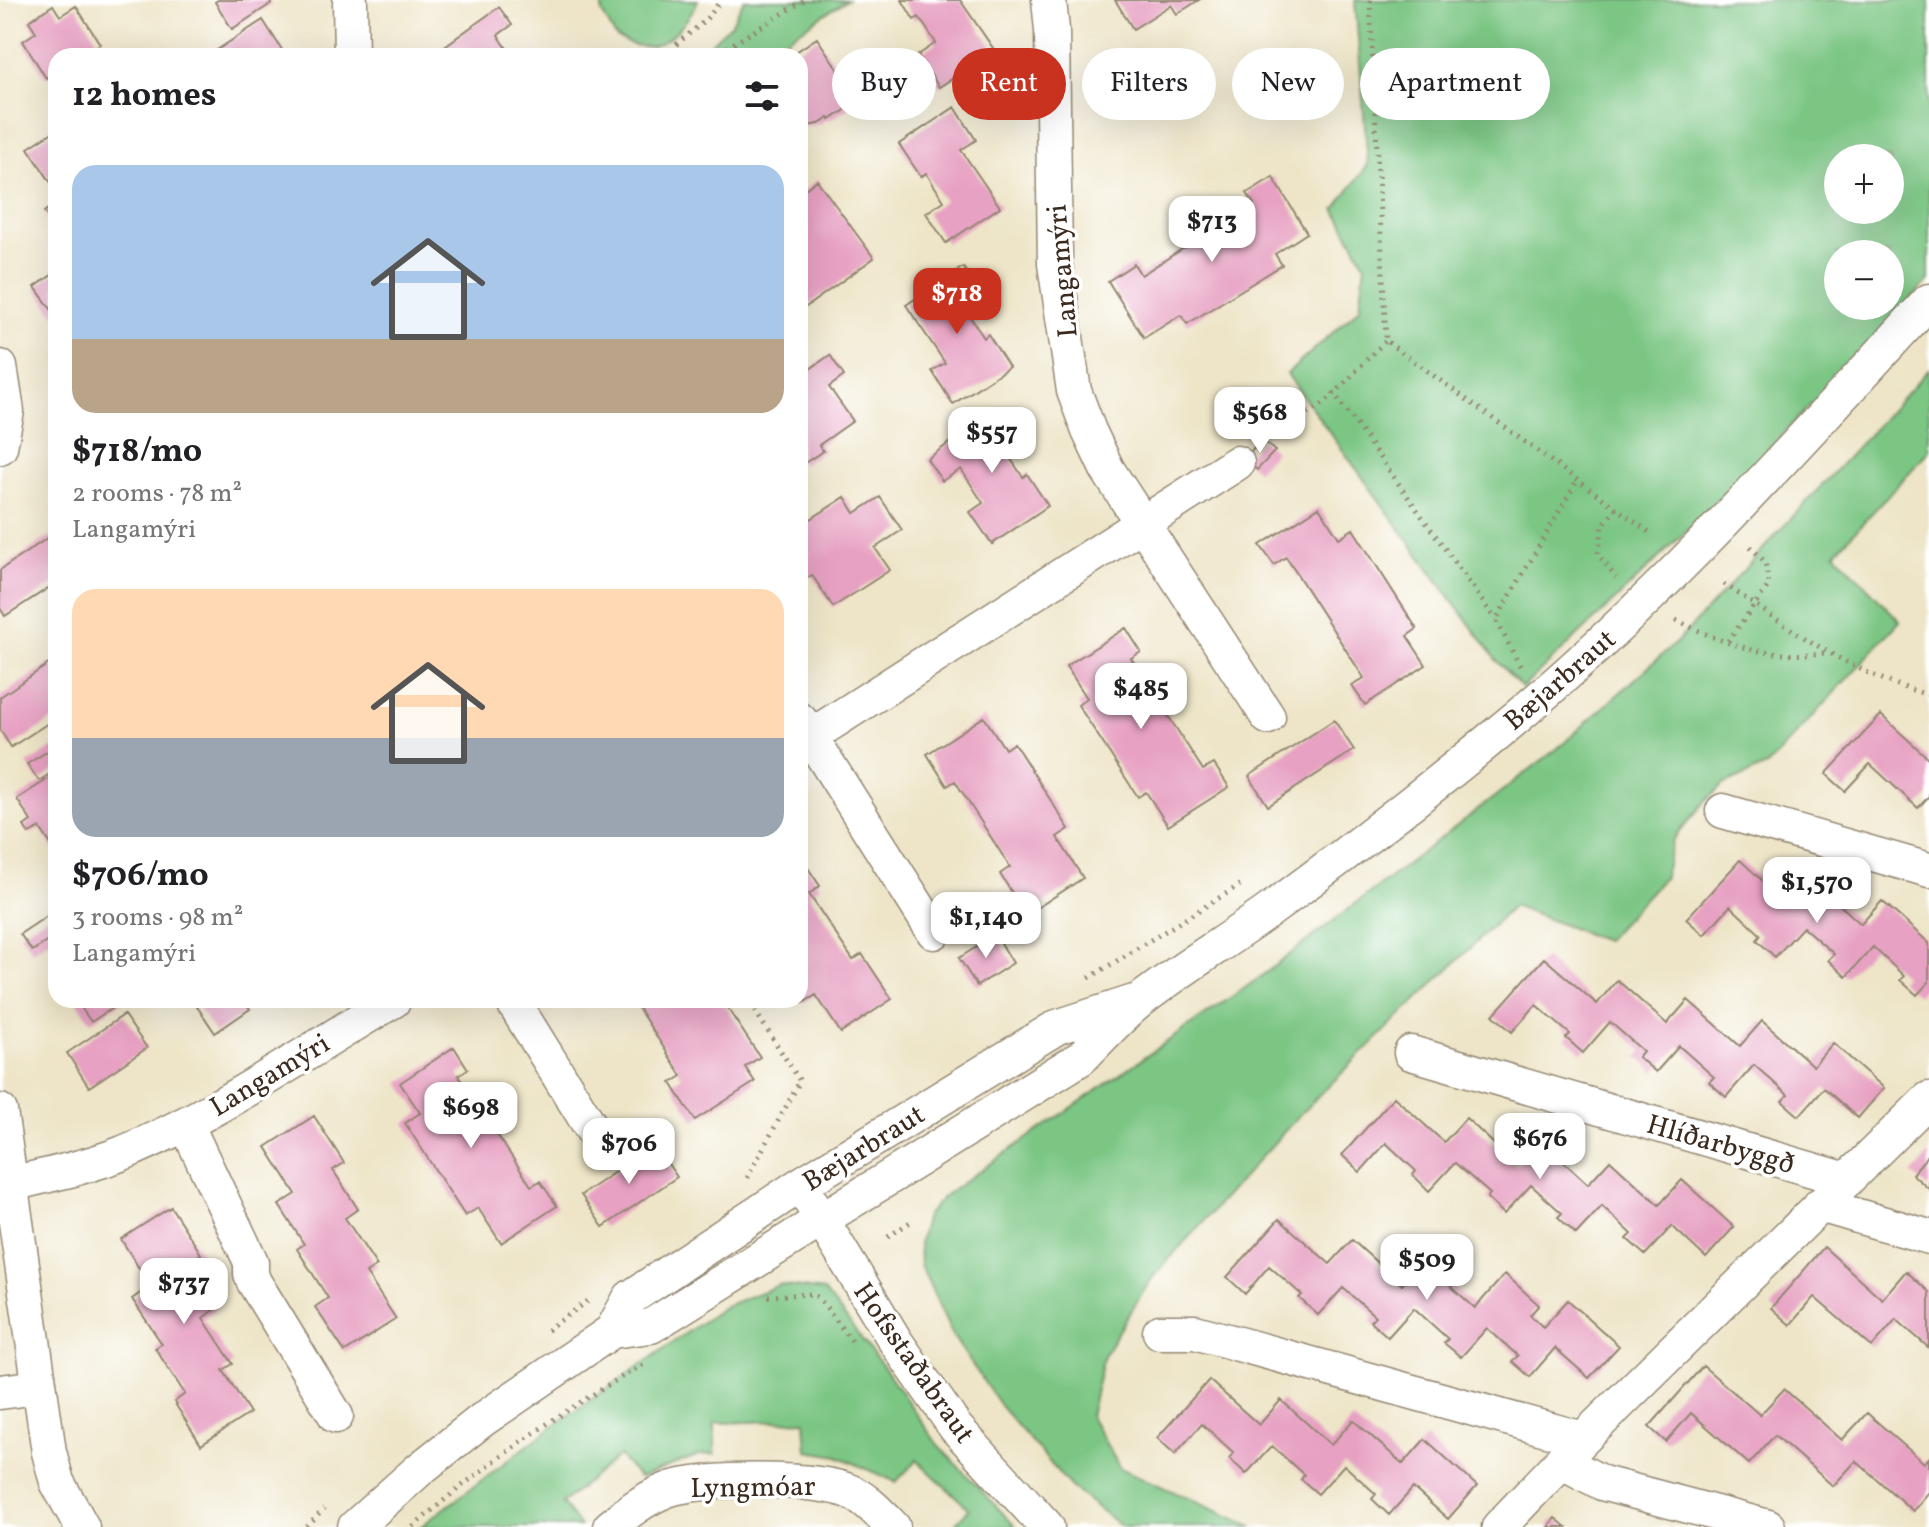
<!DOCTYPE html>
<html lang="en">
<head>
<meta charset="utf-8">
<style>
  :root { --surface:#fff; --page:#f6f6f6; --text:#202124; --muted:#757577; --accent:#c8321e }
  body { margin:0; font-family:Vollkorn,serif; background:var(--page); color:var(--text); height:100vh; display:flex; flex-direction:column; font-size:30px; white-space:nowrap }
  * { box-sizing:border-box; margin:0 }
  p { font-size:26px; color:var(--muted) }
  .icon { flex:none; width:44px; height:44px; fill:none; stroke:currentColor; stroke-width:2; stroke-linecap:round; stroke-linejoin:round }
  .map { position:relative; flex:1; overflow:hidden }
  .drawer { position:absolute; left:48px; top:48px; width:760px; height:960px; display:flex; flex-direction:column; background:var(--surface); border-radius:24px; box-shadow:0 8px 32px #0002 }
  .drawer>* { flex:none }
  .guide { position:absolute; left:832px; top:48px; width:760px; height:72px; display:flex; gap:16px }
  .controls { position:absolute; left:1824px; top:144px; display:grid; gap:16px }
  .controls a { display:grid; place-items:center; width:80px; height:80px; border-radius:50%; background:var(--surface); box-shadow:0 8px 32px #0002; font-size:40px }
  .price { position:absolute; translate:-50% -68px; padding:0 18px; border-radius:16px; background:#fff; color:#222; font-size:26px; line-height:52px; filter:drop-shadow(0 2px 4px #0008) }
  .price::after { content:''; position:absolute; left:50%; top:48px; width:24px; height:18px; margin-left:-12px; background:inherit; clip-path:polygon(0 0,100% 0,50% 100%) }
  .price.selected { background:var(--accent); color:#fff }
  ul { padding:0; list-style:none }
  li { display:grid; align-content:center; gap:16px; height:424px; padding:0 24px }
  li span { display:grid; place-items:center; height:248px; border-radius:24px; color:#555 }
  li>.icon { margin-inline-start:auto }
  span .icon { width:144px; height:144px; fill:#fffc; stroke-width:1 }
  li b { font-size:34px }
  h2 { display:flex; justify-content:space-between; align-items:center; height:96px; padding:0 24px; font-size:34px }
  .chip { padding:0 28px; border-radius:36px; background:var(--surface); box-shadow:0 8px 32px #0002; font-size:28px; line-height:72px }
  .chip.selected { background:var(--accent); color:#fff }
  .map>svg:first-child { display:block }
  .green { fill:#7bc684; stroke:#5b7851; stroke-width:2; fill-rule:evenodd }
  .building { fill:#e7a1c2 }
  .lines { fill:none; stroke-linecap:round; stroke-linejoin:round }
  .minor-casing { stroke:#948873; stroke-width:37 }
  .path { stroke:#948873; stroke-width:5; stroke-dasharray:2 6; stroke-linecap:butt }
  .minor { stroke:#fff; stroke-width:34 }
  .labels { text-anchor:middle; stroke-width:7; stroke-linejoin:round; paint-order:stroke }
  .street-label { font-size:28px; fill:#3b2a1e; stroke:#fff }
</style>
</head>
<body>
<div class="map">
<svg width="1929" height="1527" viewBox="0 0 1929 1527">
  <rect width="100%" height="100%" fill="#fff"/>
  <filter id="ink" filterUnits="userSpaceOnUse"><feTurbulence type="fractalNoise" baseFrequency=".0125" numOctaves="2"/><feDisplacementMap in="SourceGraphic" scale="16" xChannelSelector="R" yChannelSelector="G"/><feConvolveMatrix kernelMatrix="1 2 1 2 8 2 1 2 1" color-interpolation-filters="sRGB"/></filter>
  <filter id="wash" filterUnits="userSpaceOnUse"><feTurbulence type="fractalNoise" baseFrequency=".006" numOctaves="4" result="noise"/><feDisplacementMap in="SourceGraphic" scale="32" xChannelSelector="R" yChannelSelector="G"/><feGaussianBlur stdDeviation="1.8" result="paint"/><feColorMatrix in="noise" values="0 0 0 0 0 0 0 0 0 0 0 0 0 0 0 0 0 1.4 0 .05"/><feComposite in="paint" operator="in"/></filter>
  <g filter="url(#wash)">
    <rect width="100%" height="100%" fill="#eee5c8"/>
    <path class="green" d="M602 0H698C691 18 673 39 654 46 641 49 627 43 616 38L602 13Z
      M744 0H847L760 56H712L706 48 732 23Z
      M1355 0H1929V280C1798 421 1663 558 1522 688L1496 660 1287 374 1360 308 1365 264 1335 209 1368 165ZM1838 158H1890V210H1838ZM1838 254H1890V306H1838Z
      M1929 369V451L1835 553 1900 621 1767 766 1723 785 1702 805 1673 840 1664 877 1605 941 1513 906 1301 1113 1152 1278 1104 1355 1090 1416 1120 1468 1253 1527H1122L1071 1487 1001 1407 954 1338 920 1264 919 1241 926 1216 944 1196 1259 978 1558 748 1680 639Z
      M779 1285 824 1291 888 1373 938 1445 1016 1527H952L969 1509 917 1460 896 1482 838 1456 807 1451 805 1420 715 1423V1454L699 1455 639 1478 619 1456 562 1503 580 1527H420L552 1427 725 1306Z"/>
    <g id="blocks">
      <path class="building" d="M218 0H269L271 4 232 29 215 2Z
        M902 0H960L995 51 939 87 918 55 936 43 919 17 914 20Z
        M1115 0H1199L1177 14 1171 5 1133 29Z
        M53 5 60 16 76 6 100 44 80 56H56V71L46 78 23 41 36 32 29 21Z
        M499 7 512 25 498 35 512 56H431Z
        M263 20 286 56H208Z
        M817 38 859 101 830 120 829 118 819 124 800 127V56H790Z
        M955 107 976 140 961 150 1000 207 946 243 926 213 944 201 926 173 921 177 899 144Z
        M56 130V181L52 184 28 148Z
        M1273 177 1307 233 1275 254 1282 265 1187 324 1181 315 1144 338 1108 281 1134 264 1141 275 1254 204 1247 193Z
        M817 180 874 258 803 309 800 304V193Z
        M56 203V228L44 212Z
        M963 267 984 300 967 312 984 338 988 334 1009 367 953 404 932 371 945 363 906 305Z
        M56 272V316L35 287Z
        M830 355 844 376 829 387 853 421 819 445 823 451 800 466V376Z
        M1000 407 1021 438 1004 449 1023 477 1027 474 1048 506 992 544 970 512 983 503 961 469 942 481 927 459Z
        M1262 440 1275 451 1257 470 1244 459Z
        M845 497 855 513 880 497 902 530 875 548 890 570 833 607 812 575 800 582V526Z
        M1319 507 1339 538 1353 529 1417 629 1407 636 1426 665 1365 705 1352 686 1364 678 1286 557 1274 565 1260 545Z
        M52 535 56 542V583L5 616 0 608V570Z
        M1126 628 1141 652 1131 658 1203 770 1214 764 1229 787 1168 826 1146 792 1138 797 1078 705 1087 698 1066 666Z
        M50 663 56 671V718L11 747 0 730V697Z
        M1881 715 1929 759V796L1918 808 1870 764 1845 791 1826 774Z
        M984 717 1005 749 1014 743 1069 829 1057 837 1083 878 1026 915 1000 874 1010 867 955 781 947 786 927 754Z
        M1334 720 1354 750 1268 806 1249 776Z
        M56 746V770L39 781 27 764Z
        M56 774V852L40 828 29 834 24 826 31 821 17 799Z
        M800 856 820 886 809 894 853 960 862 954 892 999 841 1033 816 995 803 1003 800 998Z
        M1740 860 1789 905 1812 880 1861 924 1882 901 1929 943V982L1917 995 1900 980 1904 976 1873 947 1846 977 1828 960 1834 954 1803 927 1775 957 1757 940 1761 935 1730 906 1704 935 1686 919Z
        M56 910V954L48 941 32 951 20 934Z
        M996 935 1013 963 977 986 959 958Z
        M1544 958 1597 1004 1617 980 1667 1024 1688 1000 1740 1046 1762 1021 1813 1066 1833 1043 1884 1088 1858 1118 1824 1088 1799 1116 1782 1101 1788 1095 1754 1065 1726 1097 1709 1082 1714 1077 1679 1046 1656 1072 1638 1057 1643 1051 1610 1022 1583 1053 1566 1038 1570 1034 1536 1005 1512 1032 1493 1015Z
        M76 1000H125L91 1022Z
        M193 1000H244L250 1009 215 1033Z
        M633 1000H722L760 1057 745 1067 755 1082 695 1120 671 1083 682 1076Z
        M124 1015 147 1048 89 1087 67 1053Z
        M454 1047 468 1069 458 1075 531 1186 540 1181 557 1206 501 1243 478 1208 465 1216 405 1123 420 1113 400 1083Z
        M1394 1097 1444 1142 1466 1118 1517 1165 1540 1140 1588 1184 1610 1160 1659 1205 1682 1180 1734 1227 1706 1258 1672 1226 1645 1255 1627 1239 1632 1234 1602 1206 1576 1234 1558 1217 1562 1213 1531 1185 1504 1214 1487 1198 1490 1194 1455 1163 1429 1191 1413 1175 1416 1171 1386 1143 1360 1172 1342 1155Z
        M314 1116 344 1163 333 1170 358 1209 345 1218 377 1266 366 1273 396 1319 345 1352 315 1307 328 1298 297 1249 304 1244 279 1205 296 1194 266 1147Z
        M655 1145 677 1177 603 1227 581 1195Z
        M1929 1154V1189L1912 1174Z
        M171 1207 201 1254 185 1264 215 1309 203 1318 233 1364 223 1370 250 1413 201 1445 174 1402 185 1394 155 1348 162 1344 132 1299 150 1286 121 1239Z
        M1279 1219 1330 1264 1352 1240 1402 1285 1424 1262 1475 1308 1505 1274 1539 1305 1530 1315 1543 1327 1568 1300 1619 1346 1589 1378 1555 1348 1530 1377 1512 1361 1518 1356 1487 1328 1461 1357 1444 1343 1448 1339 1414 1308 1388 1337 1370 1321 1375 1316 1343 1288 1318 1315 1299 1298 1302 1295 1269 1266 1245 1294 1227 1277Z
        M1824 1247 1882 1299 1906 1271 1929 1292V1348L1896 1319 1872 1347 1814 1297 1790 1325 1771 1308Z
        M1703 1366 1760 1415 1784 1389 1842 1440 1867 1413 1924 1463 1929 1458V1492L1913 1511 1856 1461 1833 1486 1775 1435 1749 1464 1691 1413 1666 1442 1649 1427Z
        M1209 1380 1259 1425 1281 1400 1331 1445 1353 1420 1403 1464 1425 1439 1477 1486 1448 1519 1413 1488 1389 1515 1372 1499 1376 1494 1344 1465 1318 1494 1301 1479 1304 1475 1272 1446 1246 1474 1229 1458 1234 1453 1202 1424 1175 1454 1157 1438Z
        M1555 1518 1566 1527H1548Z"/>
    </g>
  </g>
  <g filter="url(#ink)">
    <use href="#blocks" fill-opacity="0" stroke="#948873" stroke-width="2"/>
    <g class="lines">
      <g class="minor-casing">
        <path id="minor" d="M350 0 351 56
          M1049 0 1052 30 1055 264 1074 391 1089 431 1107 469 1268 717
          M0 367 7 411 0 447
          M800 720 934 932
          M800 743 1237 463
          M1723 811 1929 870
          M512 1000 605 1150
          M1411 1053 1847 1180
          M0 1111 49 1452 57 1482 82 1527
          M186 1124 251 1262V1274L254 1282 336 1416
          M11 1184C49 1175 87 1167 123 1153 217 1114 306 1052 394 1000
          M811 1202 896 1342 956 1428 1047 1527
          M1820 1205 1929 1237
          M612 1331 651 1326 1081 1058C1101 1038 1120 1016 1142 999 1181 969 1225 942 1266 913 1345 855 1423 795 1499 732 1656 603 1792 450 1929 301
          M1160 1332H1195L1583 1439
          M0 1392 38 1387
          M1561 1461 1602 1483 1768 1527
          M355 1527 420 1469 482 1420 612 1331 630 1298 800 1185 1057 1027 1134 1002
          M610 1527C628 1512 644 1499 667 1490 701 1477 818 1477 851 1492 868 1500 880 1514 893 1527
          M1499 1527 1583 1439 1929 1099"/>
      </g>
      <path class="path" d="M1370 0 1386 341 1649 532
        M665 56C682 36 708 24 720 0
        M713 56 805 0
        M1333 392 1496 620
        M1258 438C1275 418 1305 419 1324 403 1346 384 1364 360 1386 341
        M1616 508 1603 525 1598 554 1616 578
        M1724 584C1792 629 1848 673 1929 695
        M1676 620C1729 646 1766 659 1825 653
        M1728 641 1769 585 1765 562 1750 546
        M1520 666 1496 620 1577 481
        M1089 978 1240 885
        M747 1178 800 1081 748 1000
        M888 1237 910 1222
        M768 1296 811 1294 819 1298 852 1341
        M547 1330 588 1301
        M307 1527 324 1509
        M413 1527C484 1464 562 1411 644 1364"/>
      <use href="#minor" class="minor"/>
    </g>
  </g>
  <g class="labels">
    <g class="street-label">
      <text transform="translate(1061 271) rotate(-95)" y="10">Langamýri</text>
      <text transform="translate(1559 679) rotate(-41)" y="10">Bæjarbraut</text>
      <text transform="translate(269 1074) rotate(-31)" y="10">Langamýri</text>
      <text transform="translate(1721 1143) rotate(16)" y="10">Hlíðarbyggð</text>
      <text transform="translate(863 1147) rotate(-32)" y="10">Bæjarbraut</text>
      <text transform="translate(915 1362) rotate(55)" y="10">Hofsstaðabraut</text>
      <text transform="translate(753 1486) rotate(-1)" y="10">Lyngmóar</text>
    </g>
  </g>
</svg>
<div class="controls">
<a>+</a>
<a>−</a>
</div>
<b class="price" style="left:1212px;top:264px">$713</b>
<b class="price selected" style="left:957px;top:336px">$718</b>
<b class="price" style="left:1260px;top:455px">$568</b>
<b class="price" style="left:992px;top:475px">$557</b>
<b class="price" style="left:1141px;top:731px">$485</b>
<b class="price" style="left:1817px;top:925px">$1,570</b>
<b class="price" style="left:986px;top:960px">$1,140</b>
<b class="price" style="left:471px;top:1150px">$698</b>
<b class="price" style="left:1540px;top:1181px">$676</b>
<b class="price" style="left:629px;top:1186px">$706</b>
<b class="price" style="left:1427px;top:1302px">$509</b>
<b class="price" style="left:184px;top:1326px">$737</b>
<div class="guide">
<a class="chip">Buy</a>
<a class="chip selected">Rent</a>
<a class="chip">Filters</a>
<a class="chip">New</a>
<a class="chip">Apartment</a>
</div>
<section class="drawer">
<h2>12 homes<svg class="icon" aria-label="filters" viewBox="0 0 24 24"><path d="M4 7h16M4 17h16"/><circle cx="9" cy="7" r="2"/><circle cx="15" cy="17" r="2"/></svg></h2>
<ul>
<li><span style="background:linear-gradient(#a9c7e8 70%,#b9a48a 0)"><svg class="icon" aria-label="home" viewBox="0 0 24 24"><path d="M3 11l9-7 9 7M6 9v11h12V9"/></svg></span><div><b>$718/mo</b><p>2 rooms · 78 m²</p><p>Langamýri</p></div></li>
<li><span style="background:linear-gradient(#ffd9b3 60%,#9aa5b1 0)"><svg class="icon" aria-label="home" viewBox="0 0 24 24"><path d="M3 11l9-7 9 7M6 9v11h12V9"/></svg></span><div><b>$706/mo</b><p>3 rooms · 98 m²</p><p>Langamýri</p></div></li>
</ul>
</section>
</div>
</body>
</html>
